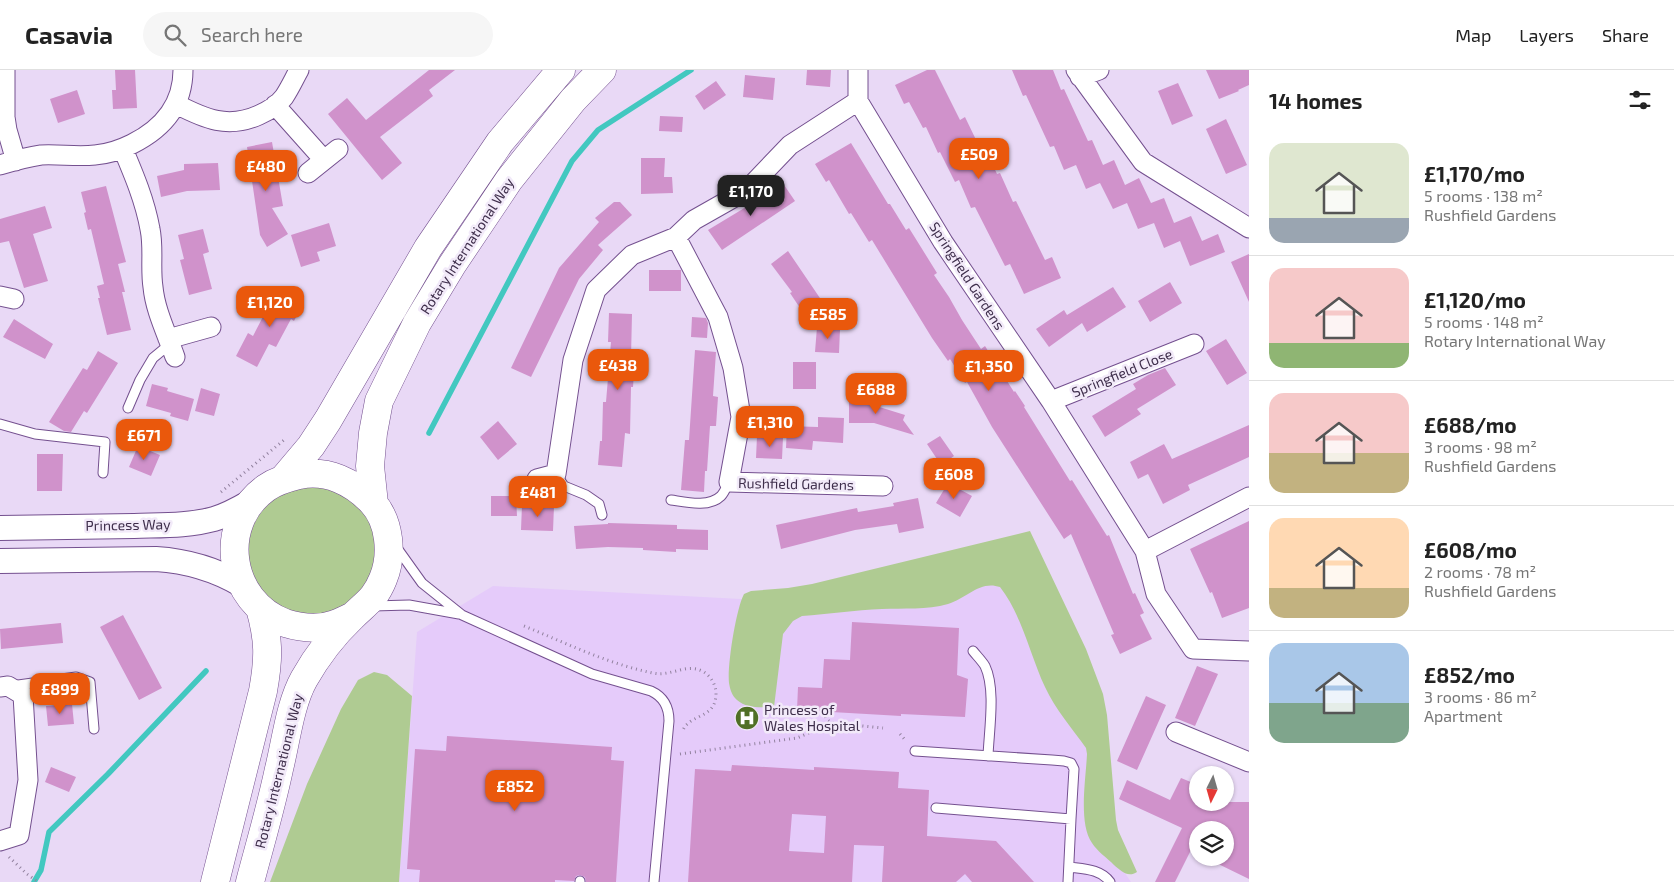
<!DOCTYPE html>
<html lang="en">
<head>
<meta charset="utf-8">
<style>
  :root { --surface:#fff; --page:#f6f6f6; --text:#222; --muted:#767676; --line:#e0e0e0; --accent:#ea580c }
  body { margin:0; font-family:"Exo 2",sans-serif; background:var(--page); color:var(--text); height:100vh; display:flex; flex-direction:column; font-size:19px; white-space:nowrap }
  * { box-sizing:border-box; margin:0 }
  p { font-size:16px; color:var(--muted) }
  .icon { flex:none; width:28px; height:28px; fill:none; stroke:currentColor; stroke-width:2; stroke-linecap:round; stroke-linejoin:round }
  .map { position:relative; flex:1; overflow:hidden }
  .side { display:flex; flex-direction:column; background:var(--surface); width:425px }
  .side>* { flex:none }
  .needle { width:32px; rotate:185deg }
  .buttons { position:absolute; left:1189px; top:696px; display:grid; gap:10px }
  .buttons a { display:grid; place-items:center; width:45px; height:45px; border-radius:50%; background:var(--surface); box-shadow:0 1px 4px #0004; font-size:25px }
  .price { position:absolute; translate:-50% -42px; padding:0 11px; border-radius:10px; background:var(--accent); color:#fff; font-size:16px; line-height:32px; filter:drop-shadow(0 1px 2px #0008) }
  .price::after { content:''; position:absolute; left:50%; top:30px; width:15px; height:11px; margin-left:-8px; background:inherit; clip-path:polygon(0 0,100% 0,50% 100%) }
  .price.on { background:#222; color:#fff }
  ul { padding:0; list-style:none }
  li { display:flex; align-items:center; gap:15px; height:125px; padding:0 20px }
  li+li { border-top:1px solid var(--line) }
  li span { display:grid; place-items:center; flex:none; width:140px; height:100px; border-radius:15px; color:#555 }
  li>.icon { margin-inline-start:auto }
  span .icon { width:60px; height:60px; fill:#fffc; stroke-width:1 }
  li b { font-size:21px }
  h2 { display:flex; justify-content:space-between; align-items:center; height:60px; padding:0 20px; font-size:21px }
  header { display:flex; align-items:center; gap:30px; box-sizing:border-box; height:70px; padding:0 25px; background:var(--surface); border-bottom:1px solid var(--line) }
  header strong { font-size:24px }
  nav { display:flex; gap:28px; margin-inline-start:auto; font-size:18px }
  .search { width:350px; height:45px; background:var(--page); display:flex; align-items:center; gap:12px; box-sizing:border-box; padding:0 18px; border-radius:28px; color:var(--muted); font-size:19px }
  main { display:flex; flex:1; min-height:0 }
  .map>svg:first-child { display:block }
  .built { fill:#e5cbfa }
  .green { fill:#afcb92 }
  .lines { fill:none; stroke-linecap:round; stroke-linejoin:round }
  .stream { stroke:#42c8c0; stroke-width:5.5 }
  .building { fill:#d092cb; fill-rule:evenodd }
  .service-casing { stroke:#74508f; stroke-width:11 }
  .minor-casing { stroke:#74508f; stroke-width:21 }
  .tertiary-casing { stroke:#74508f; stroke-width:26 }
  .primary-casing { stroke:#74508f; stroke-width:29 }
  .path { stroke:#92829f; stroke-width:3; stroke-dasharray:1 4; stroke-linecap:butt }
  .service { stroke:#fff; stroke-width:9 }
  .minor { stroke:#fff; stroke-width:19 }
  .tertiary { stroke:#fff; stroke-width:24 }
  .primary { stroke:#fff; stroke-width:28 }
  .labels { text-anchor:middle; stroke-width:5; stroke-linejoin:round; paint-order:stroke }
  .street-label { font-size:14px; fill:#3e2e4b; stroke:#f2eaf9 }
  .poi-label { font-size:14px; fill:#3e2e4b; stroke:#f2eaf9; text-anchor:start }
</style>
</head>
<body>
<header>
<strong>Casavia</strong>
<div class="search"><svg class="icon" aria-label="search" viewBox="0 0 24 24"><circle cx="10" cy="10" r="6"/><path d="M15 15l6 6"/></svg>Search here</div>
<nav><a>Map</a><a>Layers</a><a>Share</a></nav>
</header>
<main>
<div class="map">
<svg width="1249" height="812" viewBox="0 0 1249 812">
  <rect width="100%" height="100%" fill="#e9d9f6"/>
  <path class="built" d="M1009 500 1092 662 1095 759 1131 812H399L417 562 493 516 741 529 797 547Z"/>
  <path class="green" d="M248 481a64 64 0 1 1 128 0a64 64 0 1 1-128 0Z
    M1030 461 1086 579 1103 624 1107 645 1116 750 1118 760 1137 802C1128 808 1121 801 1114 795 1107 788 1097 781 1092 773 1078 753 1086 708 1087 684L1086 678C1072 658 1055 639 1045 617 1030 585 1022 545 1000 517 980 510 967 528 948 534 927 540 903 538 882 539 855 540 828 544 802 546L793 551 783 564 774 637C761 637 747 639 737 630 732 626 730 619 729 613 727 596 736 539 744 524L751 521 788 518 812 514Z
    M374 602 387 605 412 626 399 812H270L307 714 341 639 358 610Z"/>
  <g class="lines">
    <path class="stream" d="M429 363 572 91 598 60 691 0
      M34 812 41 800 49 762 108 704 206 601"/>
  </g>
  <path class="building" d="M115 0H135L137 38 113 39 112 20H116Z
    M429 0H455L429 20 433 26 380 67 402 93 382 110 328 44 347 28 366 50Z
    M807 0H831L830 17 806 15Z
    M927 0H935L960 50 965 47 979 76 983 74 997 104 1000 103 1013 132 1016 131 1045 190 1052 187 1061 208 1024 224 1010 194 1005 196 975 137 971 138 959 110 955 112 940 82 938 83 926 57 923 58 909 32 904 34 895 15Z
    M1012 0H1053L1061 20 1064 19 1088 71 1092 70 1103 95 1114 90 1125 115 1139 108 1151 133 1164 128 1174 153 1191 146 1202 171 1218 164 1225 182 1190 196 1180 171 1164 178 1154 153 1138 159 1127 133 1113 139 1100 113 1086 119 1076 95 1064 100 1054 76 1050 77 1026 25 1023 26Z
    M1206 0H1249V15L1238 20 1239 21 1219 29Z
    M745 5 775 8 773 30 743 27Z
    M716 11 726 25 704 40 695 26Z
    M1178 13 1193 46 1172 55 1158 21Z
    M77 20 85 44 58 53 50 29Z
    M660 46 683 47 682 62 659 61Z
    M1226 49 1247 95 1226 104 1206 59Z
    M272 72 283 136 272 138 288 164 267 177 260 165 247 77Z
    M851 73 888 134H890L906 160 909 158 937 203 934 205 949 227 962 250 981 279 985 276 1014 322 1015 321 1025 336 1024 337 1070 411 1072 410 1107 466 1109 465 1133 524 1135 523 1144 543 1140 545 1152 569 1120 584 1111 565 1114 564 1071 464 1064 469 992 357 967 312 965 313 950 289 948 291 932 268 872 170 869 172 851 143 849 144 829 110 826 112 815 94Z
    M641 88H665L664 107H672L673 123 641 124Z
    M218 93 220 120 187 121 161 127 157 106 184 100V94Z
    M782 112 795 131 722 180 708 160 761 128Z
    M106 116 126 192 118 194 125 222H122L131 260 107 265 98 228H100L97 216 104 214 91 159 88 160 84 143 86 142 81 122Z
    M614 132H620L632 145 598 175 603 180 579 209 531 307 511 298 559 198 599 152 595 148Z
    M45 136 52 158 33 164 48 211 24 218 9 171 0 173V149Z
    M329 153 336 176 317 182 320 191 301 197 291 165Z
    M203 159 209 182 203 184 212 219 189 225 180 190 184 189 178 165Z
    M788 181 824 234 810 244H804L790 223 792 222 771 194Z
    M1249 184V232L1231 192Z
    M649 200H681V221H649Z
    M1170 212 1182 233 1150 252 1138 231Z
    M1113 217 1126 237 1087 262 1082 253 1049 277 1036 259 1064 240 1067 245Z
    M282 219 304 231 294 251 291 249 276 277 269 274 257 297 236 286 248 263 253 266 268 237 271 239Z
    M609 243 632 244 631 287H635L633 317H631L630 364 625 363 622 397 598 395 600 371H602L603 332H606L611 272H608Z
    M692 247 706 248 708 253 707 268 691 267Z
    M14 249 53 274 45 289 3 267Z
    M817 257 840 259 839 283 815 282Z
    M1226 269 1247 303 1227 315 1206 281Z
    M695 280 716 282 713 326 718 327 716 356H710L707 401H705L704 422 681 420 685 370H689Z
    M98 281 118 293 87 343 84 341 71 362 64 361 49 352 83 298 87 300Z
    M793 292H816V319H793Z
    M1165 298 1176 315 1137 339 1141 344 1105 367 1092 346 1136 319 1133 314 1148 305Z
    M152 314 168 318 167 321 194 329 188 351 170 346 171 343 146 336Z
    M201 318 220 324 214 346 195 341Z
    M849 328H873V335L905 345 903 350 914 365 874 353H849Z
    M818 347 844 348 843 373 813 371 812 380 786 378 787 356 818 357Z
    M498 351 517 374 498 390 480 367Z
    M1249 355V387L1188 415 1190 420 1163 434 1148 404 1138 409 1130 392 1164 374 1172 389Z
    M757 366 783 367 782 389 756 388Z
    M940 366 954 386 941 395 927 374Z
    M138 376 160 385 151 406 129 397Z
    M37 384H63L62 421H37Z
    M948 413 972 426 960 447 936 433Z
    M491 426H516L517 446H491Z
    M918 428 924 458 899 463 897 454 855 460 781 479 776 455 857 438 858 442 894 436 893 433Z
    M522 435 554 436 553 461 521 460Z
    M1249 451V538L1222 548 1212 522 1210 523 1190 479Z
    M608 453 677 455V459L708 460V480L676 479V482L643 480V478L608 477 576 479 574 456 608 454Z
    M123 545 162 618 139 630 100 557Z
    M852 552 959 558 957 605 968 609 965 647 901 644V646L797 640 798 617 822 618 824 589 850 590Z
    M61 553 63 573 1 579 0 559Z
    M1197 596 1218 604 1195 656 1175 648Z
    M1146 626 1166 635 1137 700 1117 691Z
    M72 634 74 654 48 656 46 636Z
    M447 666 612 677 611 690 624 691 616 812H586L585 807 580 805 576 806 574 811 555 810V812H419L420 800 407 799 415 679 446 681Z
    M732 695 814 700V697L899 702 898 718 929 720 927 766 996 771 1034 812H972L965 804 956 812H882L884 776 854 775 852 812H688L695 699 731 701ZM792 744 826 746 824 783 789 781Z
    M51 697 76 707 69 722 45 712Z
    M1181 708 1198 715V732H1249V809L1206 788H1225V760H1198V783L1191 780 1175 812H1155L1182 758 1119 729 1127 710 1170 730Z"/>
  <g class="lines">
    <g class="service-casing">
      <path id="service" d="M128 338 140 310 153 288 170 274
        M0 354 35 364 105 372 103 403
        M556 404 564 416 586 425 599 434 602 445
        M671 430C685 432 709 438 721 426 724 423 727 416 729 412
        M397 478 422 513 462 545 592 604 651 621C664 627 669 637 669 651L654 812
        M373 536 409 535 459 544
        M973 581C977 586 982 591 985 596 996 619 989 660 988 686
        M11 616 76 607 90 612 94 659
        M915 681 1052 690 1064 691 1071 693 1074 699 1071 749
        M936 738 1071 749 1068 812
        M1069 797C1084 799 1101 799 1110 812
        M580 812V811"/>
    </g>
    <g class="minor-casing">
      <path id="minor" d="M5 0V47L7 60 16 91
        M858 0V31L943 172 1051 331 1145 481
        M1076 0 1143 92 1249 158
        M1080 7 1099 0
        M176 34C205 49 228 59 259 45 268 41 278 35 284 27 290 18 294 9 299 0
        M275 35 324 90
        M123 79C134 105 145 131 150 159 154 178 150 198 153 217 155 240 167 264 175 287
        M0 95C13 91 27 87 41 85 59 84 77 87 95 85 108 84 120 80 132 74 162 59 183 36 183 0
        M308 103 338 79
        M676 167 694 150 747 120 790 75 858 31
        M0 226 14 229
        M168 269 211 257
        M1051 331 1194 274
        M537 409 556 404 573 290 596 220 632 185 676 167 718 247 733 298 741 347 729 412 883 416
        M1249 427 1145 481 1156 524 1193 579 1249 581
        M0 617 8 616 23 625 28 710 19 765 0 771
        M1176 662 1249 692"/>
    </g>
    <g class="tertiary-casing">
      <path id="tertiary" d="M0 458C45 457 89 457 134 456 161 455 188 456 214 449 228 445 240 438 252 431
        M0 491 156 489C188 491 215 499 242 515"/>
    </g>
    <g class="primary-casing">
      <path id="primary" d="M284 408 311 376 328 350 428 178 500 72 561 0
        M374 434 370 396 373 363 379 331 417 253 452 195 509 110 573 30 602 0
        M215 812 263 621C269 588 269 570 260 538
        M250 812C260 774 271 737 279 699 286 671 290 634 304 609 317 586 333 565 352 547 366 533 375 529 383 509 393 485 390 451 372 432 353 412 327 399 299 405 287 408 276 411 266 418 216 454 228 532 285 553 301 558 319 560 335 554 341 552 347 549 353 546"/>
    </g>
    <path class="path" d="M221 422 284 370
      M524 556C566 573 608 594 653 603 670 607 686 593 702 601 710 605 715 613 716 622 717 649 691 643 683 660
      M824 642 826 649 832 653 883 658
      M900 664 906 671
      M680 684 797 668 832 653
      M9 787 27 804 38 812"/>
    <use href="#service" class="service"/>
    <use href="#minor" class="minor"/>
    <use href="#tertiary" class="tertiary"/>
    <use href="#primary" class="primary"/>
  </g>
  <defs>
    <g id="hospital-disc" transform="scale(1.25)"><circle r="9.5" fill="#506f26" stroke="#f2eaf9"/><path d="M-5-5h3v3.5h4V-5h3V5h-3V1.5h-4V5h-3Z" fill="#fff"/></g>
  </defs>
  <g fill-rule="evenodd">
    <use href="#hospital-disc" x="747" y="648"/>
  </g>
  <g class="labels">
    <g class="street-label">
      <text transform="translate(467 176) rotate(-57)" y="5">Rotary International Way</text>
      <text transform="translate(967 206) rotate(57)" y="5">Springfield Gardens</text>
      <text transform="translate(1122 303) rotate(-22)" y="5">Springfield Close</text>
      <text transform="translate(796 414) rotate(1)" y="5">Rushfield Gardens</text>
      <text transform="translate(128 455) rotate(-1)" y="5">Princess Way</text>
      <text transform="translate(279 701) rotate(-76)" y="5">Rotary International Way</text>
    </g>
    <g class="poi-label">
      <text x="764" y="645">Princess of<tspan x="764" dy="16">Wales Hospital</tspan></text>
    </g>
  </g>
</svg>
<div class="buttons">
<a><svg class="needle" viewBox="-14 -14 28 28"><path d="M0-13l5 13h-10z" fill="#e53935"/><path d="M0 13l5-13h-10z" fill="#767676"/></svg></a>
<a><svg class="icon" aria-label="layers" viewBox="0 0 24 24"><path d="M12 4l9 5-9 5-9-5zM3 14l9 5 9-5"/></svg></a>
</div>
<b class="price" style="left:979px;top:110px">£509</b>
<b class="price" style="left:266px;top:122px">£480</b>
<b class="price on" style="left:751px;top:147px">£1,170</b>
<b class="price" style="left:270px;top:258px">£1,120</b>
<b class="price" style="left:828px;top:270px">£585</b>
<b class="price" style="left:618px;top:321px">£438</b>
<b class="price" style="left:989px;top:322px">£1,350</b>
<b class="price" style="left:876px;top:345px">£688</b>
<b class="price" style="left:770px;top:378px">£1,310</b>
<b class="price" style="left:144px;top:391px">£671</b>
<b class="price" style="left:954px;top:430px">£608</b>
<b class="price" style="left:538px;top:448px">£481</b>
<b class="price" style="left:60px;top:645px">£899</b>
<b class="price" style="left:515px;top:742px">£852</b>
</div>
<section class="side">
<h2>14 homes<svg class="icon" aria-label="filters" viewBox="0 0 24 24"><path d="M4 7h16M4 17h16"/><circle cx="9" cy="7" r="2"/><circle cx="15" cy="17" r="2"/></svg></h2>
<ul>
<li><span style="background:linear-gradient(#dfe7d0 75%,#9aa5b1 0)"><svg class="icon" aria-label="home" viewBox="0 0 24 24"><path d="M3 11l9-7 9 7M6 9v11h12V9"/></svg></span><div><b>£1,170/mo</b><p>5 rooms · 138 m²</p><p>Rushfield Gardens</p></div></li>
<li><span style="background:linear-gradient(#f6c9c9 75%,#8fb573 0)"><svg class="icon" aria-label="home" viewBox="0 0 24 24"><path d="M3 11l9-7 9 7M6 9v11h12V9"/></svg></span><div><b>£1,120/mo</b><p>5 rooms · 148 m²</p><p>Rotary International Way</p></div></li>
<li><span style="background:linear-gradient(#f6c9c9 60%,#c2b280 0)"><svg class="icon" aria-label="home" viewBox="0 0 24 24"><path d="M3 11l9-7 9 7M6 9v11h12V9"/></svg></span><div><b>£688/mo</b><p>3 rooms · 98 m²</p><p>Rushfield Gardens</p></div></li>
<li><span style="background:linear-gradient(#ffd9b3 70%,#c2b280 0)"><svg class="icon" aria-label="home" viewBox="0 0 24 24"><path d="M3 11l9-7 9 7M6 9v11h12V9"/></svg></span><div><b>£608/mo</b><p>2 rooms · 78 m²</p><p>Rushfield Gardens</p></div></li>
<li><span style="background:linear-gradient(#a9c7e8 60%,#7fa58c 0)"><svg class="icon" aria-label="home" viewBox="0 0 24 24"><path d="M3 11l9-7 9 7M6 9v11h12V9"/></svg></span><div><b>£852/mo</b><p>3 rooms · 86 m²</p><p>Apartment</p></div></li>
</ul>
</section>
</main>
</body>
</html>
